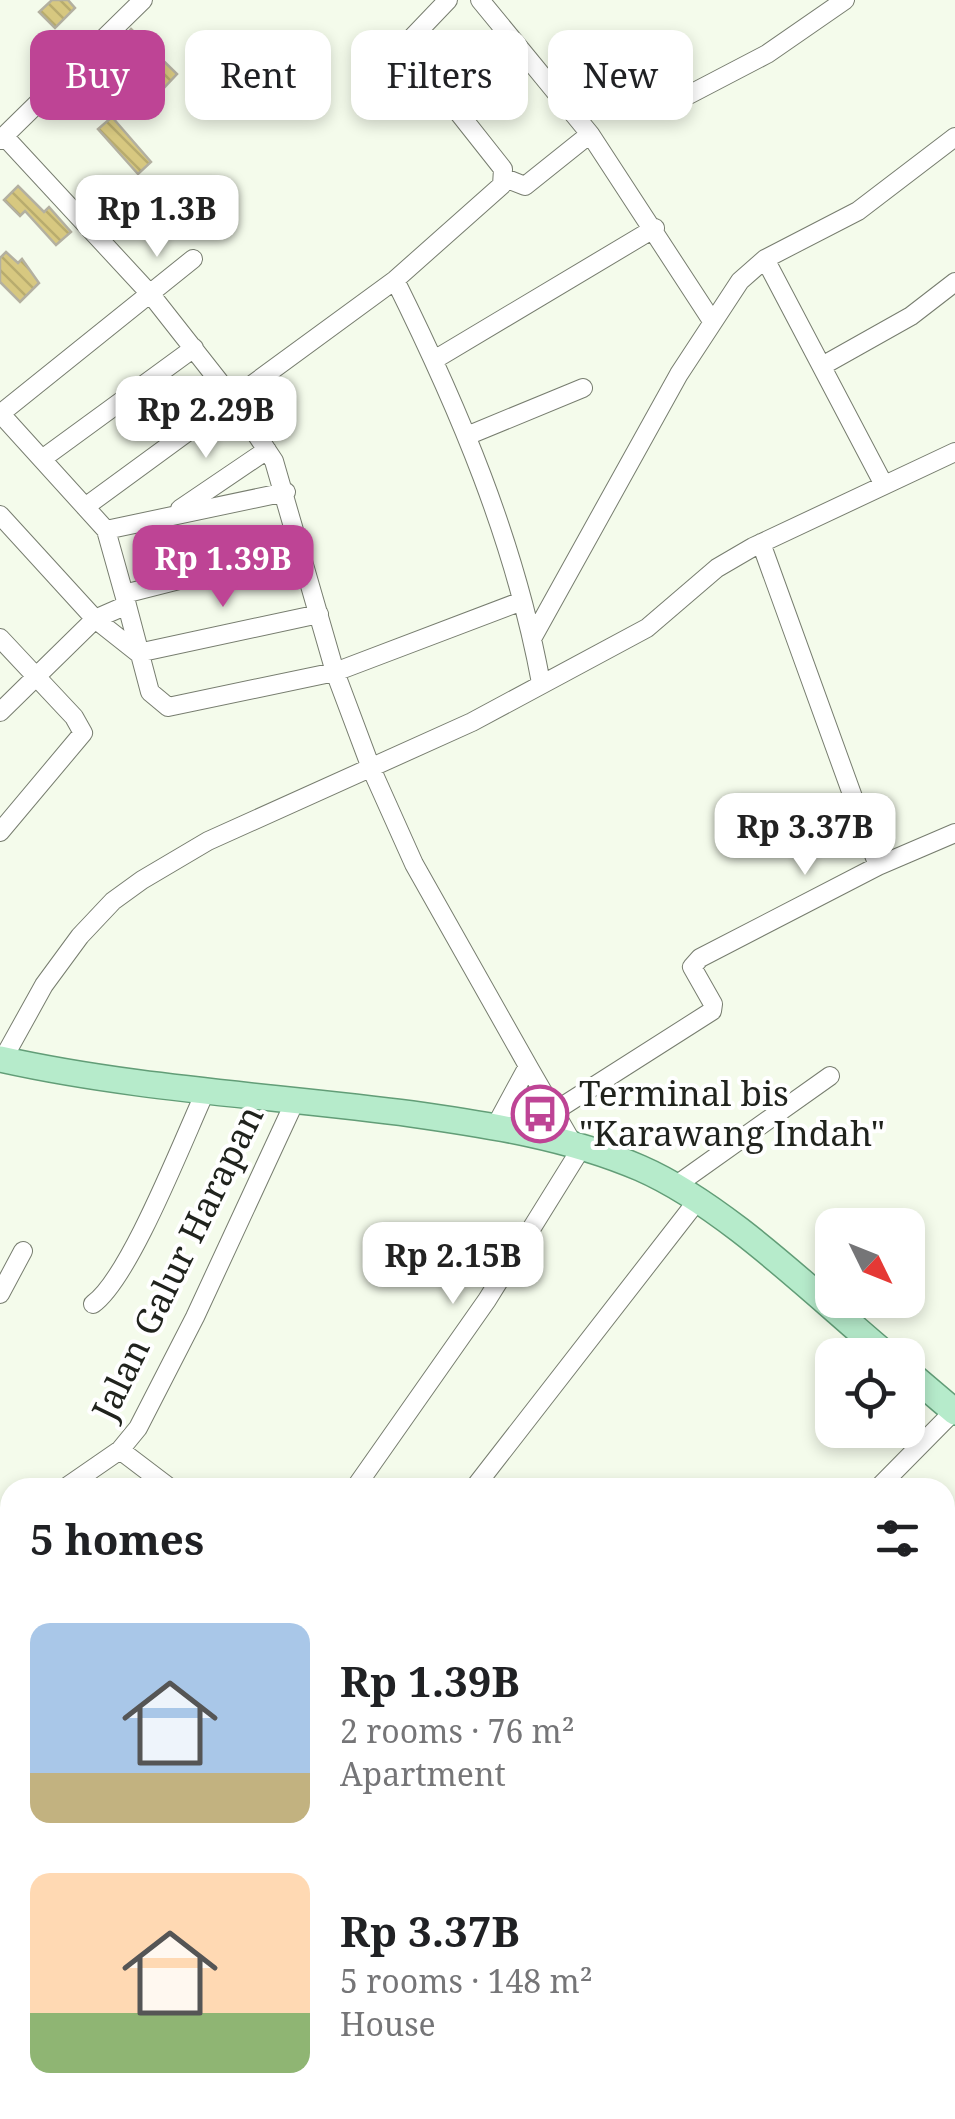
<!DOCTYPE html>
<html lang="en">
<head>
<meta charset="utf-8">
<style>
  :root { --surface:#fff; --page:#f6f6f6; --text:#202124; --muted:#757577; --accent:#be4495 }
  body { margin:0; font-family:"Noto Serif",serif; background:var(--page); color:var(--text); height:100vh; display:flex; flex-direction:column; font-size:38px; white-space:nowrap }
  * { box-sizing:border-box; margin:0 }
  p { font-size:32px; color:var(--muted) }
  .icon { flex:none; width:55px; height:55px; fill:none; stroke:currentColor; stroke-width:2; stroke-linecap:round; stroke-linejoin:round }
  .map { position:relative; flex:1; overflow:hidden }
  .details { position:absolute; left:0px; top:1478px; width:955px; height:642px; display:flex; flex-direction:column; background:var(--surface); border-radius:30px 30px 0 0; box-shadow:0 5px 15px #0003 }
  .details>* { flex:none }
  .banner { position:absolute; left:30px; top:30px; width:895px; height:90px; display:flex; gap:20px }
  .needle { width:65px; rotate:133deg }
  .controls { position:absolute; left:815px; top:1208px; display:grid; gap:20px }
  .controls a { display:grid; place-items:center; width:110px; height:110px; border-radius:20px; background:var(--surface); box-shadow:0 5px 15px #0003; font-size:50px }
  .price { position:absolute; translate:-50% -85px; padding:0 22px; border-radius:20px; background:#fff; color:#222; font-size:32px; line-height:65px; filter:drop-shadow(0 2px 5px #0008) }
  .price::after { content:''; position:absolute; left:50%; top:60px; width:30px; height:22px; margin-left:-15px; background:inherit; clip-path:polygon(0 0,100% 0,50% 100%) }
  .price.active { background:var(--accent); color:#fff }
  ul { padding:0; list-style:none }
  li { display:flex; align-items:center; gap:30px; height:250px; padding:0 30px }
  li span { display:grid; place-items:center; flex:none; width:280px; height:200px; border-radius:20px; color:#555 }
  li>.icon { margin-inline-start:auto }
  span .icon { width:120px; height:120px; fill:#fffc; stroke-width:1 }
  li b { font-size:42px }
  h2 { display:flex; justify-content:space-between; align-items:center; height:120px; padding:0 30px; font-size:42px }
  .pill { padding:0 35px; border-radius:20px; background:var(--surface); box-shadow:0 5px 15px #0003; font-size:35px; line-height:90px }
  .pill.active { background:var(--accent); color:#fff }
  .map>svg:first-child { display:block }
  .building { fill:url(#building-back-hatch); stroke:#b3b0a0; stroke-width:2.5 }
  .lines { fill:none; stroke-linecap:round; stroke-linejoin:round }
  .minor-casing { stroke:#777d6f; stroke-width:20 }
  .primary-casing { stroke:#629d77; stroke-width:28 }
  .minor { stroke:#fff; stroke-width:18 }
  .primary { stroke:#b6ebcb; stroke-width:25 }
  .labels { text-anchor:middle; stroke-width:8; stroke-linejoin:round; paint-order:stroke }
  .poi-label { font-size:35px; fill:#20231d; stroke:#fff; text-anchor:start }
  .street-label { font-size:35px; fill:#20231d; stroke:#fff }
</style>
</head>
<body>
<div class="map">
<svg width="955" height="2119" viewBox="0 0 955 2119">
  <defs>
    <pattern id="building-back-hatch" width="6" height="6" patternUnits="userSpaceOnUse" patternTransform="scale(2.5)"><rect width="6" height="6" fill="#d7c880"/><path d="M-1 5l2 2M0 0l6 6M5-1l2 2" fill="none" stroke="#b8ac6e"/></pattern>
  </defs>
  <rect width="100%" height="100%" fill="#f4fbeb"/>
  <path class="building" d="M52 0H68L75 8 55 28 39 12Z
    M131 29 177 74 161 91 150 82 137 96 110 70 123 56 114 48Z
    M112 117 151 162 138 174 98 129Z
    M18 186 44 212 49 207 71 232 56 245 25 211 20 216 4 200Z
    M6 252 18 263 22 259 39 283 20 302 0 282V258Z"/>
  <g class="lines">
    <g class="minor-casing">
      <path id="minor" d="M480 0 590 134 712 321
        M677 101 767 54 845 0
        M4 136 152 296 233 399 274 461 335 672 371 768 414 864 528 1066
        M0 140 143 0
        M505 178 525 186 590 134
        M765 259 884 485
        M395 280C459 409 515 541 541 683
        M434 360 655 228
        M822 366 911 316 955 282
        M0 413 106 530 124 594 301 549
        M0 414 193 259
        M469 435 583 388
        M42 459 194 348
        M85 507 395 280 502 185 503 169 405 45 448 0
        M180 509 267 450
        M0 515 95 619 138 653 319 614
        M106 530 286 492
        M124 594 150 692 168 707 335 672 522 601
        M533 637 679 374 740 281 765 259 858 211 955 137
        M0 638 74 717 83 733 0 832
        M0 712 95 619 127 605
        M878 866 955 833
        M3 1059 44 985 80 936 113 901 142 880 208 841 472 722 647 628 717 568 753 547 955 452
        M555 1111 712 1011 713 1004 692 967 700 958 878 866 761 543
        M495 1127 528 1066 573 1144
        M675 1186 830 1076
        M0 1294 23 1251
        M93 1304C130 1278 185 1135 207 1088
        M120 1450 170 1488
        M65 1488 120 1450 138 1428 195 1317 296 1099
        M355 1488 487 1300 582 1147
        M474 1488 697 1201
        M878 1488 954 1411
        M0 1532 10 1525
        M945 1704 955 1694
        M0 1801 10 1790
        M0 1952 10 1942
        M629 2110 638 2119
        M113 2119 121 2110
        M225 2119 233 2110
        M396 2119 404 2110
        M854 2119 863 2110"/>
    </g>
    <g class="primary-casing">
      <path id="primary" d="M0 1059C134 1089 276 1096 412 1114 489 1125 568 1137 640 1168 725 1205 815 1295 887 1355
        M908 1372 955 1412"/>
    </g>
    <use href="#minor" class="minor"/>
    <use href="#primary" class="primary"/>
  </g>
  <defs>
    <g id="bus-ring" transform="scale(2.875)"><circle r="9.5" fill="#fff" stroke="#be4495" stroke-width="1.5"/><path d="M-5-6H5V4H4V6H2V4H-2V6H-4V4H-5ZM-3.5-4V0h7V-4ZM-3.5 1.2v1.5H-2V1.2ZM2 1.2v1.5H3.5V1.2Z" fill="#be4495"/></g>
  </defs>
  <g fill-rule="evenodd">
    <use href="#bus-ring" x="540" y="1114"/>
  </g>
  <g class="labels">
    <g class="poi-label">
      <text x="579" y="1106">Terminal bis<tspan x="579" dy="40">"Karawang Indah"</tspan></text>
    </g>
    <g class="street-label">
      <text transform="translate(178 1263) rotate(-64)" y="12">Jalan Galur Harapan</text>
    </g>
  </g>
</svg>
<div class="controls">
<a><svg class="needle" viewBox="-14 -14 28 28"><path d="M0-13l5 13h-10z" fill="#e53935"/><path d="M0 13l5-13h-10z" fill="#757577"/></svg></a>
<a><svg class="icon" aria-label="locate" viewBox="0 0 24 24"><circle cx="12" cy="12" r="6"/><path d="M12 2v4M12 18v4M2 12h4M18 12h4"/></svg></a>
</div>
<b class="price" style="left:157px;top:260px">Rp 1.3B</b>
<b class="price" style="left:206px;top:461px">Rp 2.29B</b>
<b class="price active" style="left:223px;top:610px">Rp 1.39B</b>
<b class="price" style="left:805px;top:878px">Rp 3.37B</b>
<b class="price" style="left:453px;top:1307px">Rp 2.15B</b>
<div class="banner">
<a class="pill active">Buy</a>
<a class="pill">Rent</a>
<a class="pill">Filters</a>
<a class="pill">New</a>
</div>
<section class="details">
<h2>5 homes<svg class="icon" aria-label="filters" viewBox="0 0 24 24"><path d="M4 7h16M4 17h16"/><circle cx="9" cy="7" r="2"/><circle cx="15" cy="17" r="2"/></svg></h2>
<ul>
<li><span style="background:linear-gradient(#a9c7e8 75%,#c2b280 0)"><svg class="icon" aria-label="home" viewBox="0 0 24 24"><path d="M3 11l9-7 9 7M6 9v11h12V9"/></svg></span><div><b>Rp 1.39B</b><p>2 rooms · 76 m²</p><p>Apartment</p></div></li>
<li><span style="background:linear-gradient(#ffd9b3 70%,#8fb573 0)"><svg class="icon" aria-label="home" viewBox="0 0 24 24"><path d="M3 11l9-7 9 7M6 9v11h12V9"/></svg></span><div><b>Rp 3.37B</b><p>5 rooms · 148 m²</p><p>House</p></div></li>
</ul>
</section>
</div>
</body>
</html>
